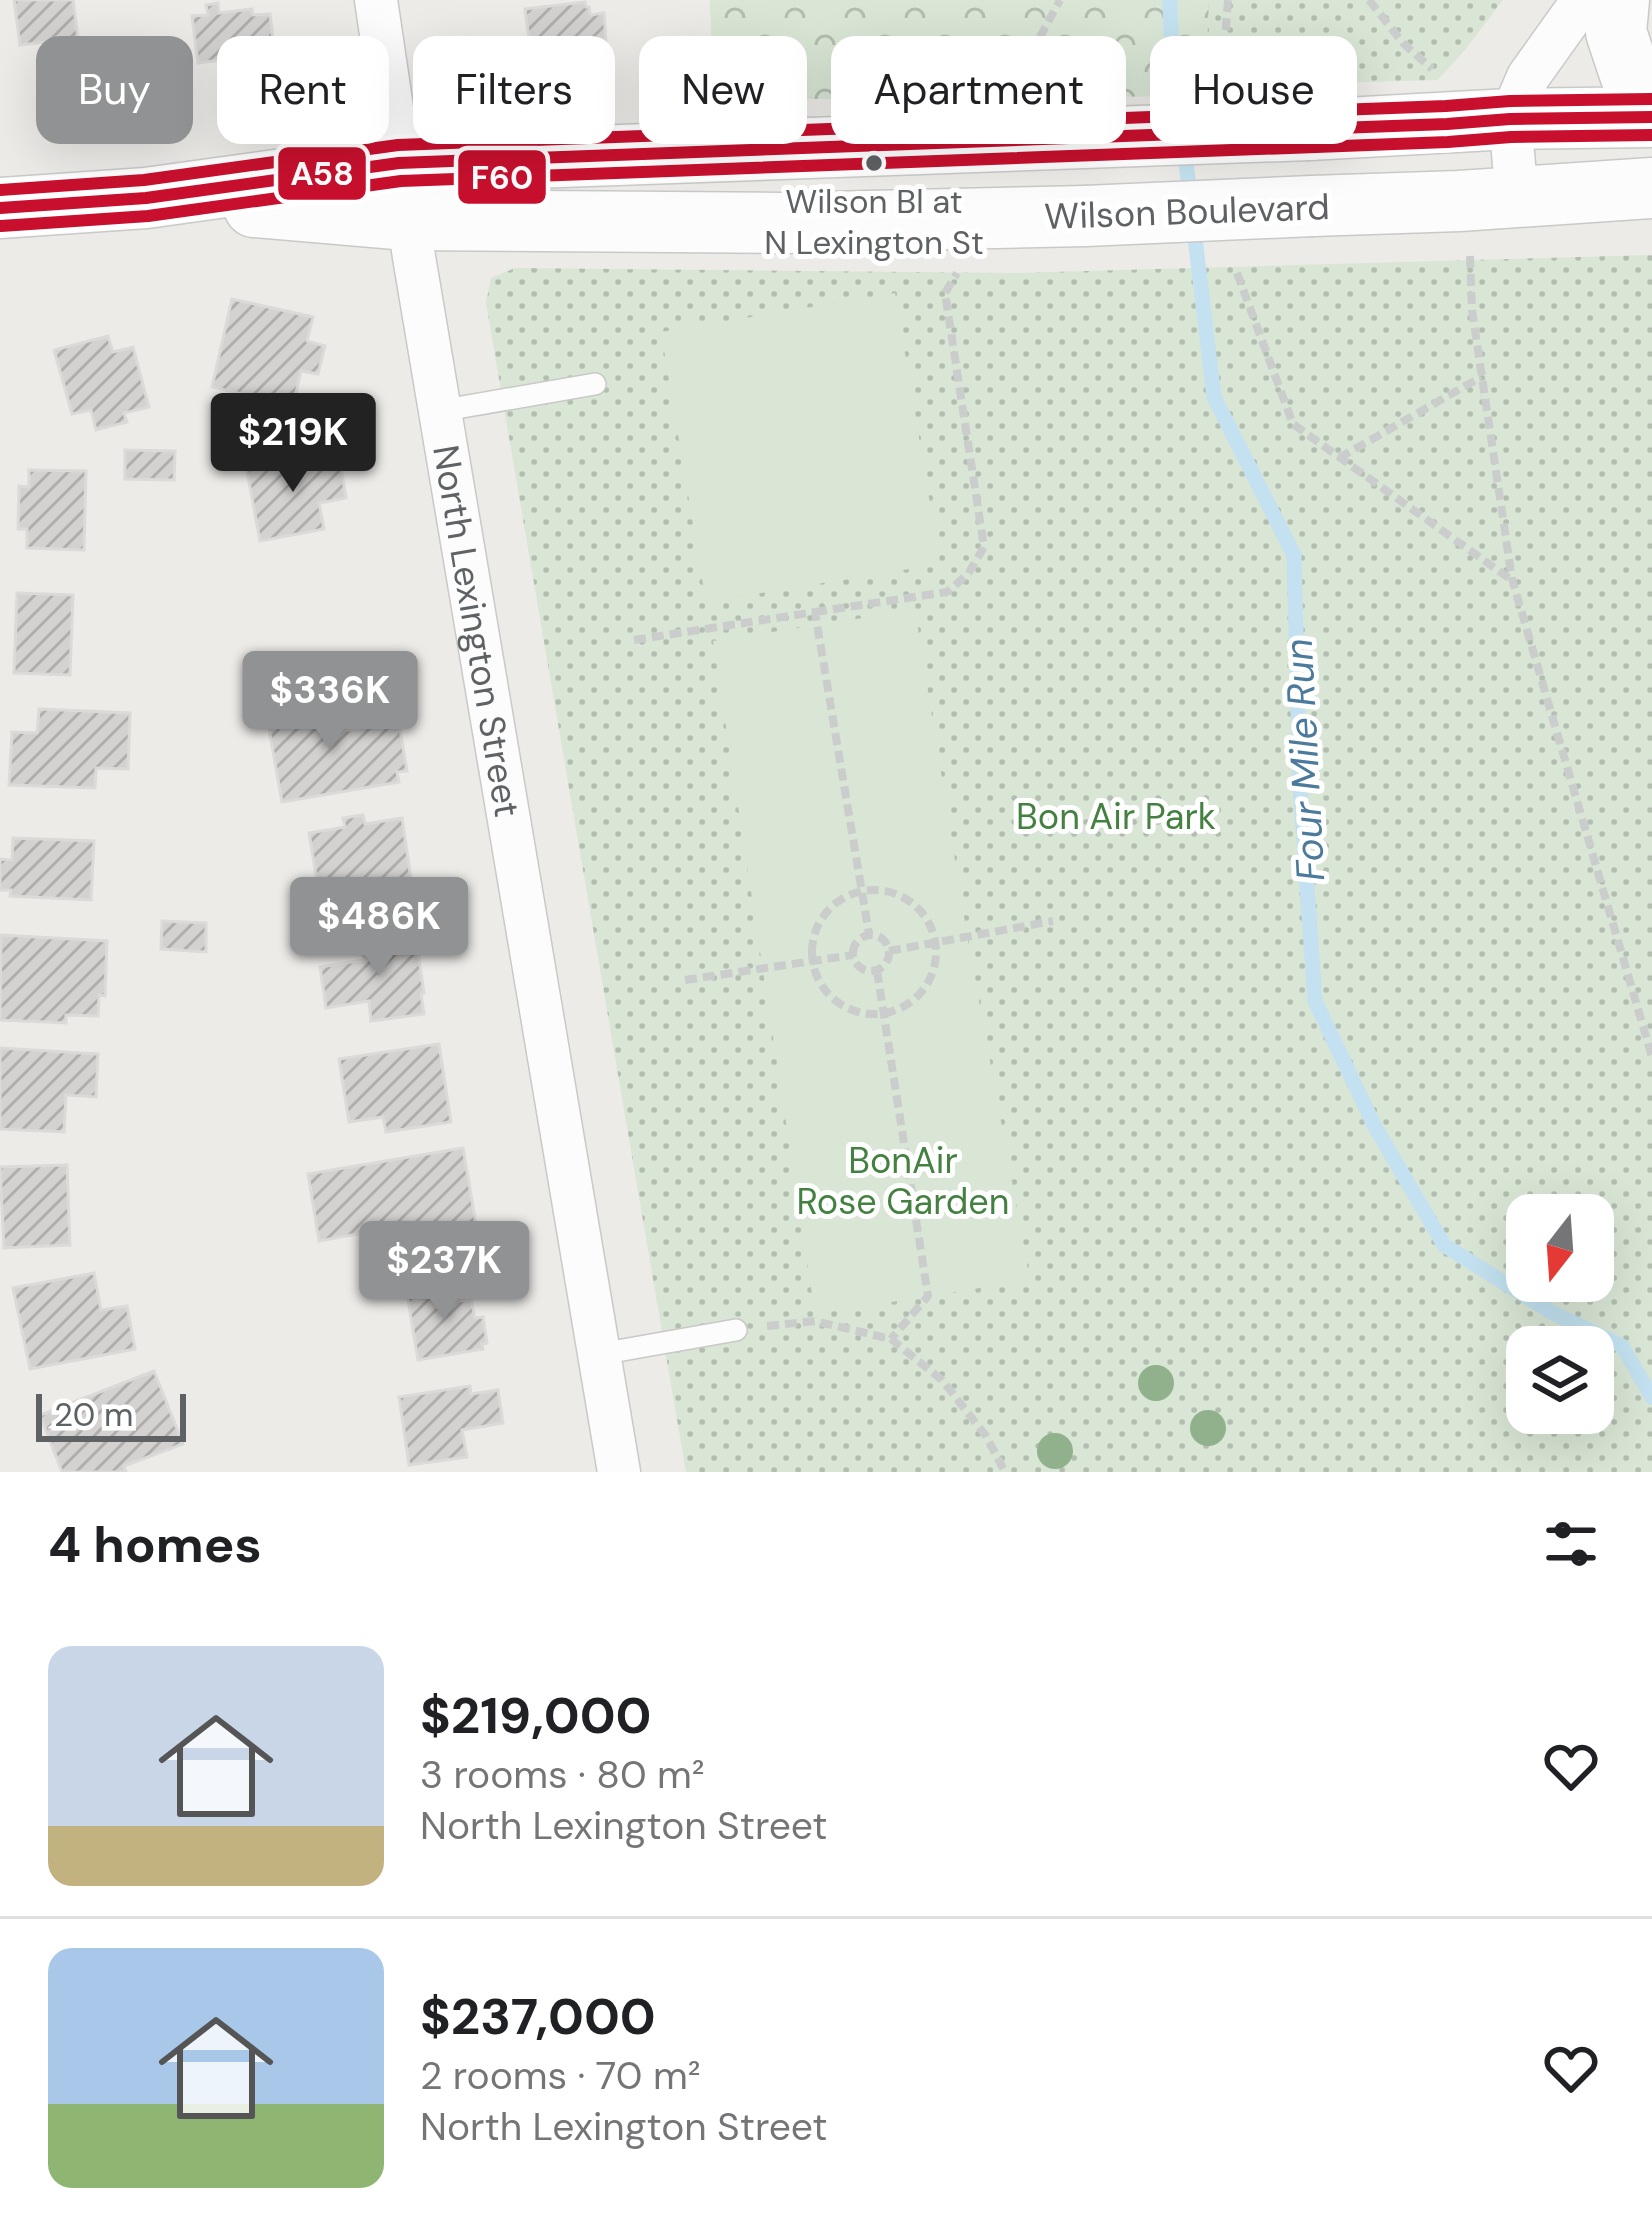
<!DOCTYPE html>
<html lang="en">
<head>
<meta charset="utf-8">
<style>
  :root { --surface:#fff; --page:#f6f6f6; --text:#202124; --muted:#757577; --line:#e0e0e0; --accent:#909293 }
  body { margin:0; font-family:"DM Sans",sans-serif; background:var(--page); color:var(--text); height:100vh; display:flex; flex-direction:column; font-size:45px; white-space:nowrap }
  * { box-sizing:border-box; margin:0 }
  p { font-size:39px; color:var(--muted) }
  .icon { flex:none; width:66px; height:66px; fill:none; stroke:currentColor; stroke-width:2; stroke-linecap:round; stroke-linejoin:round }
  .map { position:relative; height:1472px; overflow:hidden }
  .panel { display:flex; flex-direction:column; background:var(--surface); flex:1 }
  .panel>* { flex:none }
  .guide { position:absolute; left:36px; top:36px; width:1581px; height:108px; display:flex; gap:24px }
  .needle { width:78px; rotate:197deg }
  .buttons { position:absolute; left:1506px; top:1194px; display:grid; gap:24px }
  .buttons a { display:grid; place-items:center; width:108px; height:108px; border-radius:24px; background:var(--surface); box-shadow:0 12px 48px #0002; font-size:60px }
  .scale { position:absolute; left:36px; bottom:30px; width:150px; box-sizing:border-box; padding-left:12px; border:6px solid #5e6265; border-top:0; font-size:33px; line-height:42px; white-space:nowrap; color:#5e6265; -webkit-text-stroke:9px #fff; paint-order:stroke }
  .price { position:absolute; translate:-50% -102px; padding:0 27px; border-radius:12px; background:var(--accent); color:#fff; font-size:39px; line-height:78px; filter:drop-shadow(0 3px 6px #0008) }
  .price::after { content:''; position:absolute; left:50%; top:72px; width:36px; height:27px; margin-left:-18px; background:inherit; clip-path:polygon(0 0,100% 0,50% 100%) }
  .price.active { background:#222; color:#fff }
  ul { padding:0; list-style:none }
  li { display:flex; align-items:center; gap:36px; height:300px; padding:0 48px }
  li+li { border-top:3px solid var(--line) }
  li span { display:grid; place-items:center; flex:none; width:336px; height:240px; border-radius:24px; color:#555 }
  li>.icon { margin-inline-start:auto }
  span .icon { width:144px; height:144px; fill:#fffc; stroke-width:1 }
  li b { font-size:51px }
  h2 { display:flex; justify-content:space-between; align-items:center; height:144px; padding:0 48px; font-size:51px }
  .tag { padding:0 42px; border-radius:24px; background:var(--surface); box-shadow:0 12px 48px #0002; font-size:42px; line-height:108px }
  .tag.active { background:var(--accent); color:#fff }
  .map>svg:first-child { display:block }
  .grass { fill:url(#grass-dots); fill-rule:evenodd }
  .forest { fill:url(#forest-crowns) }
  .garden { fill:#d9e6d5 }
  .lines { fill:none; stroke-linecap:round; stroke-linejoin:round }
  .stream { stroke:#c3e1f0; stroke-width:15 }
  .building { fill:url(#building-hatch); stroke:#dcdad8; stroke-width:3 }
  .lane-casing { stroke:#cac9c8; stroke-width:24 }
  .street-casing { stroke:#cac9c8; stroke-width:45 }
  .secondary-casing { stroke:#c9c9c8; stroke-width:63 }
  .path { stroke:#cacdcb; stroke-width:8; stroke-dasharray:12 6; stroke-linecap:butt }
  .lane { stroke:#fcfcfc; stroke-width:21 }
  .street { stroke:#fcfcfc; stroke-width:42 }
  .secondary { stroke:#fcfcfc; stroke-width:60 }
  .secondary-bridge-casing { stroke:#c9c9c8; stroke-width:63; stroke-linecap:butt }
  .secondary-bridge { stroke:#fcfcfc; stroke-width:60 }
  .bus-1-casing { stroke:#fff; stroke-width:21 }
  .bus-2-casing { stroke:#fff; stroke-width:21 }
  .bus-3-casing { stroke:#fff; stroke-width:21 }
  .bus-1 { stroke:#c8102e; stroke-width:12 }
  .bus-2 { stroke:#c8102e; stroke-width:12 }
  .bus-3 { stroke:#c8102e; stroke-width:12 }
  .tree { fill:#90b18c }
  .bus-dot { fill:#5e6265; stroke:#fff; stroke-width:4.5 }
  .labels { text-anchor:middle; stroke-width:10; stroke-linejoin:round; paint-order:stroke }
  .bus-label { font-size:33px; fill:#5e6265; stroke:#fff }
  .street-label { font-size:36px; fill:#5e6265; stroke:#fff }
  .park-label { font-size:36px; fill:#448141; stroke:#fff }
  .water-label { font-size:39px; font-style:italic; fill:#4c7a9c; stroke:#fff }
  .line-badge { stroke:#fff; stroke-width:4.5 }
  .badge-label { font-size:33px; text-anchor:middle; font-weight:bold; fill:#fff }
</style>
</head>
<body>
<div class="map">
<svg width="1652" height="1472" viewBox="0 0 1652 1472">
  <defs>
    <pattern id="grass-dots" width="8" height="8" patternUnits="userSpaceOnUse" patternTransform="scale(3)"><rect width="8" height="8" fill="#d9e6d5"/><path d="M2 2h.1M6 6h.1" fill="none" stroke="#b3beb0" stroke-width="1.8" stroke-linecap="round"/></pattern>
    <pattern id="forest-crowns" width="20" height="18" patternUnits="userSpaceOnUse" patternTransform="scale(3)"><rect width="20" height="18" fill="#d9e6d5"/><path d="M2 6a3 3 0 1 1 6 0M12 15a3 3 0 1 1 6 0" fill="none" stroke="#b3beb0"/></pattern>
    <pattern id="building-hatch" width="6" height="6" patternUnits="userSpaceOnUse" patternTransform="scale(3)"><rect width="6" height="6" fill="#d4d2d1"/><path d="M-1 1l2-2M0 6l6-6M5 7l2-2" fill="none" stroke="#afaead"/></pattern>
  </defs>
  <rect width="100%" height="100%" fill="#edebe8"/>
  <path class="grass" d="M710 0H1503L1465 50 1438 80 714 100Z
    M1652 255V1472H686L486 303 491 278 515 268 1013 273ZM1527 1215H1593V1281H1527ZM1527 1347H1593V1413H1527Z"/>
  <path class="forest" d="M710 0H1209L1205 96 714 100Z"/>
  <path class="garden" d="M895 293 940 564 706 602 661 332Z
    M915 610 967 935 1030 1280 815 1314 713 641Z"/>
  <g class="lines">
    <path class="stream" d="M1170 0 1171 44 1181 120
      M1184 144 1190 198
      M1193 221 1214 397 1294 555 1300 786 1315 1001 1374 1125 1444 1245 1551 1312 1622 1346 1652 1397"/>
  </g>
  <path class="building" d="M14 0H73L78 38 20 45Z
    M585 2 586 7H589L590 15 604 13 606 42 590 44V48L531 54 525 9Z
    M218 3 219 13 252 9 253 15 270 14 274 46 257 47 258 55 198 63 192 16 208 15 206 5Z
    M232 299 313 317 307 341 325 346 318 374 301 371 293 406 212 387Z
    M108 336 113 352 133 347 149 407 124 413 127 422 96 430 91 410 72 414 54 350Z
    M125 450 175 451 174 480 125 479Z
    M311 454 313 466 340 461 346 498 319 503 324 529 260 541 246 466Z
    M29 470 86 471 84 550 27 548V529H18L19 486 29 487Z
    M17 593 73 595 70 675 14 673Z
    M319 698 325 734 388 723 389 725 399 723 407 771 397 772 399 782 282 802 265 707Z
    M39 709 130 713 128 769 96 768 95 788 9 785 12 732 37 733Z
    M363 815 365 824 402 818 412 885 320 899 309 833 345 827 343 818Z
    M13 838 94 841 91 900 10 896 11 890H0V859L12 860Z
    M162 921 206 923V952L161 949Z
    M415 932 424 993 421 994 424 1014 371 1021 369 1001 326 1008 320 967 364 960 361 940Z
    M1 935 107 941 105 996 99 995 98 1016 66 1015V1023L0 1020Z
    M439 1044 451 1122 386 1132 383 1117 349 1122 339 1059Z
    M0 1048 98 1054 96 1097 66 1095 64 1132 0 1129Z
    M463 1148 477 1230 405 1242 404 1237 365 1244 363 1233 319 1241 308 1174Z
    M67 1165 70 1245 4 1248 0 1167Z
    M94 1273 101 1310 127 1306 135 1349 30 1369 13 1288Z
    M444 1276 448 1303 471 1299 475 1318 483 1317 487 1343 482 1344 483 1349 418 1360 407 1294 424 1292 422 1280Z
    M154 1371 183 1444 124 1466 126 1472H62L40 1415Z
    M470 1386 471 1394 498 1390 503 1423 462 1430 467 1457 409 1465 399 1397Z"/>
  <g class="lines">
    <g class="lane-casing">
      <path id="lane" d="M439 411 595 384
        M600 1354 736 1330"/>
    </g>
    <g class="street-casing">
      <g id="street">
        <path id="s1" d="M376 0 414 257 619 1472"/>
        <path d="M1517 198 1510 119 1528 77 1583 0"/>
      </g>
    </g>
    <g class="secondary-casing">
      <path id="secondary" d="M1619 0 1616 32 1630 74 1652 87
        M1309 130 1510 119 1652 117
        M1312 206 1459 201 1652 188
        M254 207 408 220 783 223 1085 216
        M0 208 146 198 399 163 1083 138"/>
    </g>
    <path class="path" d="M1369 0 1403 43 1432 69
      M1223 66 1228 0
      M1014 85 1060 0
      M1470 256 1472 310 1512 579 1652 1057
      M1237 273 1293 424 1510 579
      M1339 458 1481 377
      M815 612 947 592 968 574 984 547 945 293 957 273
      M634 640 815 612 869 934
      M812 952a62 62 0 1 1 124 0a62 62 0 1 1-124 0Z
      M853 953a18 18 0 1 1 36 0a18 18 0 1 1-36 0Z
      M889 951 1053 921
      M877 971 928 1296 891 1339
      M685 980 853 955
      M767 1326 815 1321 891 1339 942 1380 986 1436 1005 1472"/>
    <use href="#lane" class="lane"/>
    <use href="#street" class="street"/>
    <use href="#secondary" class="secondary"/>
    <g class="secondary-bridge-casing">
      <path id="secondary-bridge" d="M1083 138 1309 130
        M1085 216 1312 206"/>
    </g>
    <use href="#secondary-bridge" class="secondary-bridge"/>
    <g class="bus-1-casing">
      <path id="bus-1" d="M0 208 146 198 399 163 1447 124 1510 119 1652 117"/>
    </g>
    <g class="bus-2-casing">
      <path id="bus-2" d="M1 226 148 216 401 181 1448 142 1511 137 1652 135"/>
    </g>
    <g class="bus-3-casing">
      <path id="bus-3" d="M0 190 144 180 398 145 1446 106 1510 101 1652 99"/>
    </g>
    <use href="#bus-1" class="bus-1"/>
    <use href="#bus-2" class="bus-2"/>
    <use href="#bus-3" class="bus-3"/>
  </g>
  <g class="tree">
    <circle cx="1156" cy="1383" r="18"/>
    <circle cx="1208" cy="1428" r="18"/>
    <circle cx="1055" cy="1451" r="18"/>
  </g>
  <circle class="bus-dot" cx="874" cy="163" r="10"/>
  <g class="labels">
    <g class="bus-label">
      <text x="874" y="213">Wilson Bl at<tspan x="874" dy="41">N Lexington St</tspan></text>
    </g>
    <g class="street-label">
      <text transform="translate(1187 211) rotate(-2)" y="13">Wilson Boulevard</text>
      <text dy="13" stroke="none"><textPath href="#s1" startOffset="639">North Lexington Street</textPath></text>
    </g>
    <g class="park-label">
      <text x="1116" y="829">Bon Air Park</text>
      <text x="903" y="1173">BonAir<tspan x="903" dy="41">Rose Garden</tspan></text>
    </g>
    <g class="water-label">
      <text transform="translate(1304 760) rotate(-93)" y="14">Four Mile Run</text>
    </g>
  </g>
  <g class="line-badge">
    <rect x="276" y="145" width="92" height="57" rx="12" fill="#c8102e"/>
    <rect x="456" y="148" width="92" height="58" rx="12" fill="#c8102e"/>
  </g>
  <g class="badge-label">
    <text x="322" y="185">A58</text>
    <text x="502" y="189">F60</text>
  </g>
</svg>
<div class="buttons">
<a><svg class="needle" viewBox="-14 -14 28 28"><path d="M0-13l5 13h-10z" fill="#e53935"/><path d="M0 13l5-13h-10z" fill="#757577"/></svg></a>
<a><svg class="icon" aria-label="layers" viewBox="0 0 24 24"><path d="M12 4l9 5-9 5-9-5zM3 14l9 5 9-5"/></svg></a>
</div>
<div class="scale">20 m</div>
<b class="price active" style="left:293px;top:495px">$219K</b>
<b class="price" style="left:330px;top:753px">$336K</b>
<b class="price" style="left:379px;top:979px">$486K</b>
<b class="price" style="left:444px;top:1323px">$237K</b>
<div class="guide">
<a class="tag active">Buy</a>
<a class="tag">Rent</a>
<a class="tag">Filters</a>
<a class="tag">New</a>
<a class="tag">Apartment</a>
<a class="tag">House</a>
</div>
</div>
<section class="panel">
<h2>4 homes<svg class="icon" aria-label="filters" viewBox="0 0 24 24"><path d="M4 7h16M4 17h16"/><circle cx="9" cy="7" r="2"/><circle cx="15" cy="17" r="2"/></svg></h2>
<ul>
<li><span style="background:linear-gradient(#c9d6e8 75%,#c2b280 0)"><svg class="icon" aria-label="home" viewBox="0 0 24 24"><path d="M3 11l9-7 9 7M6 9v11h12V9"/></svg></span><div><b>$219,000</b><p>3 rooms · 80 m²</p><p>North Lexington Street</p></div><svg class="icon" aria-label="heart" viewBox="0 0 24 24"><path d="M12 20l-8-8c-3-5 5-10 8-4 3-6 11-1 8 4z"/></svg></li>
<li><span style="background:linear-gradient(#a9c7e8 65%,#8fb573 0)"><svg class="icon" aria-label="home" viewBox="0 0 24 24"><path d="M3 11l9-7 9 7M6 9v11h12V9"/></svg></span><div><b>$237,000</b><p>2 rooms · 70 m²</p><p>North Lexington Street</p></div><svg class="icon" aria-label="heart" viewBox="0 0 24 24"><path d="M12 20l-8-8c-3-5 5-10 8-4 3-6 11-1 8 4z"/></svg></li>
</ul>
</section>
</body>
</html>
